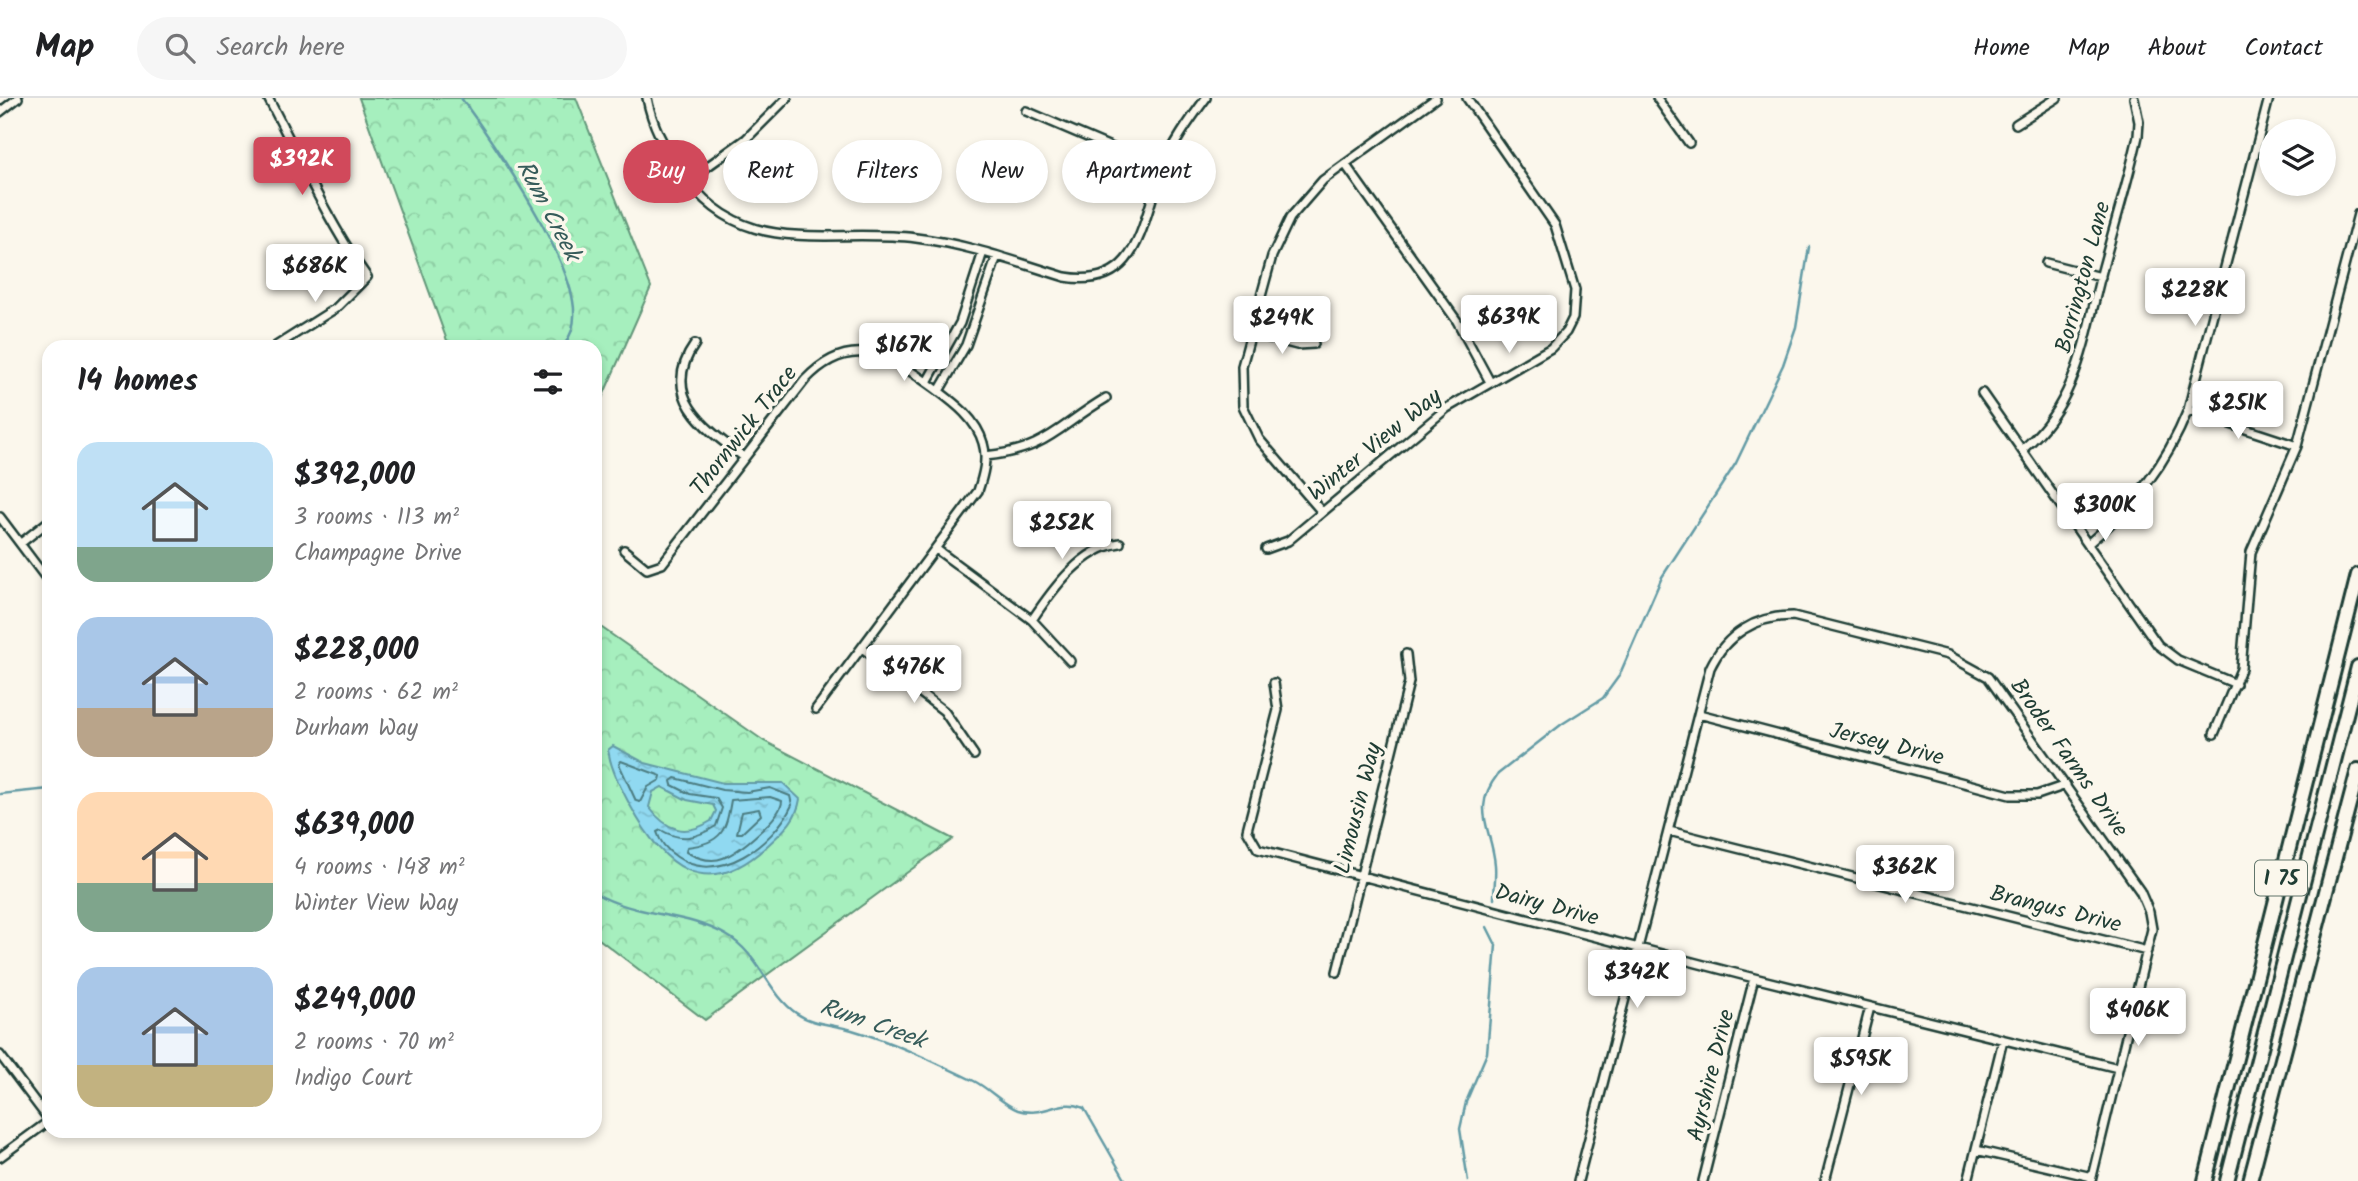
<!DOCTYPE html>
<html lang="en">
<head>
<meta charset="utf-8">
<style>
  :root { --surface:#fff; --page:#f6f6f6; --text:#202124; --muted:#757577; --line:#e0e0e0; --accent:#d1495b }
  body { margin:0; font-family:Kalam,sans-serif; background:var(--page); color:var(--text); height:100vh; display:flex; flex-direction:column; font-size:26px; white-space:nowrap }
  * { box-sizing:border-box; margin:0 }
  p { font-size:23px; color:var(--muted) }
  .icon { flex:none; width:38px; height:38px; fill:none; stroke:currentColor; stroke-width:2; stroke-linecap:round; stroke-linejoin:round }
  .map { position:relative; flex:1; overflow:hidden }
  .side { position:absolute; left:42px; top:242px; width:560px; height:798px; display:flex; flex-direction:column; background:var(--surface); border-radius:21px; box-shadow:0 4px 10px #0003 }
  .side>* { flex:none }
  .top-card { position:absolute; left:623px; top:42px; width:665px; height:63px; display:flex; gap:14px }
  .tools { position:absolute; left:2259px; top:21px; display:grid; gap:14px }
  .tools a { display:grid; place-items:center; width:77px; height:77px; border-radius:50%; background:var(--surface); box-shadow:0 4px 10px #0003; font-size:35px }
  .price { position:absolute; translate:-50% -60px; padding:0 16px; border-radius:7px; background:#fff; color:#222; font-size:23px; line-height:46px; filter:drop-shadow(0 2px 4px #0008) }
  .price::after { content:''; position:absolute; left:50%; top:42px; width:21px; height:16px; margin-left:-10px; background:inherit; clip-path:polygon(0 0,100% 0,50% 100%) }
  .price.current { background:var(--accent); color:#fff }
  ul { padding:0; list-style:none }
  li { display:flex; align-items:center; gap:21px; height:175px; padding:0 35px }
  li span { display:grid; place-items:center; flex:none; width:196px; height:140px; border-radius:21px; color:#555 }
  li>.icon { margin-inline-start:auto }
  span .icon { width:84px; height:84px; fill:#fffc; stroke-width:1 }
  li b { font-size:30px }
  h2 { display:flex; justify-content:space-between; align-items:center; height:84px; padding:0 35px; font-size:30px }
  .tag { padding:0 24px; border-radius:32px; background:var(--surface); box-shadow:0 4px 10px #0003; font-size:24px; line-height:63px }
  .tag.current { background:var(--accent); color:#fff }
  header { display:flex; align-items:center; gap:42px; box-sizing:border-box; height:98px; padding:0 35px; background:var(--surface); border-bottom:2px solid var(--line) }
  header strong { font-size:33px }
  nav { display:flex; gap:38px; margin-inline-start:auto; font-size:24px }
  .search { width:490px; height:63px; background:var(--page); display:flex; align-items:center; gap:18px; box-sizing:border-box; padding:0 24px; border-radius:38px; color:var(--muted); font-size:26px }
  .map>svg:first-child { display:block }
  .forest { fill:url(#forest-crowns); stroke:#629679; stroke-width:2 }
  .water { fill:url(#water-ripples); stroke:#639ba5; stroke-width:2; fill-rule:evenodd }
  .lines { fill:none; stroke-linecap:round; stroke-linejoin:round }
  .shore { stroke:#4c7b80; stroke-width:2 }
  .stream { stroke:#639ba5; stroke-width:2.5 }
  .street-casing { stroke:#1f3d34; stroke-width:12 }
  .highway-casing { stroke:#1f3d34; stroke-width:18 }
  .street { stroke:#fbf7ec; stroke-width:7 }
  .highway { stroke:#fbf7ec; stroke-width:12 }
  .labels { text-anchor:middle; stroke-width:7; stroke-linejoin:round; paint-order:stroke }
  .shield { fill:#fbf7ec; stroke:#61756b; stroke-width:2 }
  .shield-label { font-size:21px; font-weight:bold; fill:#1f3d34 }
  .street-label { font-size:23px; fill:#1f3d34; stroke:#fbf7ec }
  .water-label { font-size:24px; font-style:italic; fill:#365c5a; stroke:#fbf7ec }
</style>
</head>
<body>
<header>
<strong>Map</strong>
<div class="search"><svg class="icon" aria-label="search" viewBox="0 0 24 24"><circle cx="10" cy="10" r="6"/><path d="M15 15l6 6"/></svg>Search here</div>
<nav><a>Home</a><a>Map</a><a>About</a><a>Contact</a></nav>
</header>
<div class="map">
<svg width="2358" height="1083" viewBox="0 0 2358 1083">
  <defs>
    <pattern id="forest-crowns" width="20" height="18" patternUnits="userSpaceOnUse" patternTransform="scale(1.75)"><rect width="20" height="18" fill="#a6efbe"/><path d="M2 6a3 3 0 1 1 6 0M12 15a3 3 0 1 1 6 0" fill="none" stroke="#8ecea4"/></pattern>
    <pattern id="water-ripples" width="26" height="14" patternUnits="userSpaceOnUse" patternTransform="scale(1.75)"><rect width="26" height="14" fill="#90d9f1"/><path d="M2 4q2-2 4 0t4 0M15 11q2-2 4 0t4 0" fill="none" stroke="#7cbbcf"/></pattern>
  </defs>
  <rect width="100%" height="100%" fill="#fbf7ec"/>
  <filter id="ink" filterUnits="userSpaceOnUse"><feTurbulence type="fractalNoise" baseFrequency=".0143" numOctaves="2"/><feDisplacementMap in="SourceGraphic" scale="14" xChannelSelector="R" yChannelSelector="G"/><feConvolveMatrix kernelMatrix="1 2 1 2 8 2 1 2 1" color-interpolation-filters="sRGB"/></filter>
  <g filter="url(#ink)">
    <path class="forest" d="M359 0H576L651 189 595 316V248H449Z
      M595 525 764 643 953 741 705 922 595 838Z"/>
    <path class="water" d="M613 648 645 665 723 685H783L800 701C797 722 782 734 767 748 706 805 663 769 630 707 621 690 611 672 608 652ZM662 689 687 702 713 707 716 713 711 723C685 739 667 733 649 709L653 694Z"/>
    <g class="lines">
      <path class="shore" d="M621 663 661 678 660 682 648 689 640 704 636 703 619 666Z
        M675 680 722 692 747 694 770 690 790 698 792 707C774 746 718 788 677 759 668 753 660 744 657 734L661 732C681 744 697 740 716 728L722 710 716 700 690 696 672 687 671 683Z
        M770 699 782 703C782 719 739 754 723 760 711 765 697 760 686 754L687 749C723 745 726 732 731 702Z
        M759 711 761 717 742 735H737L742 714Z"/>
      <path class="stream" d="M461 0C494 45 564 149 573 203 576 220 574 235 563 248
        M0 696 49 691
        M595 795C636 819 686 814 726 837 759 855 767 894 796 915 813 927 833 926 852 932 893 944 935 964 974 983 990 991 1002 1006 1018 1012 1043 1020 1061 999 1084 1010L1126 1083
        M1494 801C1494 790 1496 778 1495 767 1492 730 1470 712 1498 676L1562 626 1603 600 1619 578 1662 479 1736 365 1783 267 1796 229 1809 149
        M1468 1083 1460 1031 1466 1004 1487 955 1496 847 1487 829"/>
      <g class="street-casing">
        <path id="street" d="M268 0C300 60 327 123 367 179L336 210 276 248
          M647 0C652 27 664 49 680 72 741 164 824 129 916 140 968 146 1016 164 1065 179 1140 192 1141 124 1161 74 1172 47 1189 23 1206 0
          M1657 0 1689 45
          M1026 13 1162 71
          M0 14 18 0
          M2016 26 2057 0
          M1345 66 1457 223 1490 284
          M687 83 746 41 787 0
          M2046 165 2101 179
          M1251 235 1297 247 1314 246
          M695 246C658 298 706 331 744 359
          M927 284 960 225 983 154
          M939 293 966 247 997 158
          M1982 295 2158 547 2178 562 2236 586
          M2188 312 2297 348
          M2023 351C2078 305 2085 238 2102 173 2114 128 2128 84 2138 38L2139 24 2134 0
          M985 358C1047 352 1057 329 1106 300
          M1322 414 1259 341 1243 308 1242 268 1272 158 1290 120 1323 82 1436 0
          M0 419 49 484
          M21 445 49 423
          M2089 445C2134 407 2166 367 2188 312L2269 0
          M936 451 1032 522 1070 563
          M1266 451 1288 443 1447 310 1551 250 1566 234 1573 220 1575 192 1555 127 1467 0
          M624 452 647 471 662 466 805 282C849 235 889 256 933 289 953 304 976 320 983 345 988 361 983 378 978 393L816 611
          M1032 522C1052 492 1082 450 1120 445
          M862 550 944 613 974 657
          M1274 585 1278 612 1247 732 1258 751 1754 880 2118 970
          M1699 616 2010 697H2037L2066 687
          M2214 636 2241 571 2251 454 2297 348 2358 116
          M1669 733 2147 853
          M1337 874 1409 584 1406 556
          M0 957 49 1022
          M1976 1052 2092 1079
          M0 1059 49 1023
          M1578 1083 1710 570C1726 536 1756 518 1793 518L1948 557 1988 579 2140 793 2149 814 2152 831 2091 1083
          M1703 1083 1754 880
          M1825 1083 1870 909
          M1968 1083 2003 942"/>
      </g>
      <g class="highway-casing">
        <path id="highway" d="M2205 1083 2358 477
          M2227 1083 2358 569
          M2250 1083 2358 672"/>
      </g>
      <use href="#street" class="street"/>
      <use href="#highway" class="highway"/>
    </g>
  </g>
  <g class="labels">
    <rect class="shield" x="2255" y="762.5" width="52" height="35" rx="5"/>
    <g class="shield-label">
      <text x="2281" y="787">I 75</text>
    </g>
    <g class="street-label">
      <text transform="translate(2082 179) rotate(-75)" y="8">Borrington Lane</text>
      <text transform="translate(743 332) rotate(-52)" y="8">Thornwick Trace</text>
      <text transform="translate(1374 346) rotate(-39)" y="8">Winter View Way</text>
      <text transform="translate(1887 645) rotate(14)" y="8">Jersey Drive</text>
      <text transform="translate(2070 659) rotate(55)" y="8">Broder Farms Drive</text>
      <text transform="translate(1357 710) rotate(-76)" y="8">Limousin Way</text>
      <text transform="translate(1547 806) rotate(15)" y="8">Dairy Drive</text>
      <text transform="translate(2056 810) rotate(14)" y="8">Brangus Drive</text>
      <text transform="translate(1710 977) rotate(-76)" y="8">Ayrshire Drive</text>
    </g>
    <g class="water-label">
      <text transform="translate(549 112) rotate(62)" y="8">Rum Creek</text>
      <text transform="translate(873 925) rotate(19)" y="8">Rum Creek</text>
    </g>
  </g>
</svg>
<div class="tools">
<a><svg class="icon" aria-label="layers" viewBox="0 0 24 24"><path d="M12 4l9 5-9 5-9-5zM3 14l9 5 9-5"/></svg></a>
</div>
<b class="price current" style="left:302px;top:99px">$392K</b>
<b class="price" style="left:315px;top:206px">$686K</b>
<b class="price" style="left:2195px;top:230px">$228K</b>
<b class="price" style="left:1509px;top:257px">$639K</b>
<b class="price" style="left:1282px;top:258px">$249K</b>
<b class="price" style="left:904px;top:285px">$167K</b>
<b class="price" style="left:2238px;top:343px">$251K</b>
<b class="price" style="left:2105px;top:445px">$300K</b>
<b class="price" style="left:1062px;top:463px">$252K</b>
<b class="price" style="left:914px;top:607px">$476K</b>
<b class="price" style="left:1905px;top:807px">$362K</b>
<b class="price" style="left:1637px;top:912px">$342K</b>
<b class="price" style="left:2138px;top:950px">$406K</b>
<b class="price" style="left:1861px;top:999px">$595K</b>
<div class="top-card">
<a class="tag current">Buy</a>
<a class="tag">Rent</a>
<a class="tag">Filters</a>
<a class="tag">New</a>
<a class="tag">Apartment</a>
</div>
<section class="side">
<h2>14 homes<svg class="icon" aria-label="filters" viewBox="0 0 24 24"><path d="M4 7h16M4 17h16"/><circle cx="9" cy="7" r="2"/><circle cx="15" cy="17" r="2"/></svg></h2>
<ul>
<li><span style="background:linear-gradient(#bfe0f5 75%,#7fa58c 0)"><svg class="icon" aria-label="home" viewBox="0 0 24 24"><path d="M3 11l9-7 9 7M6 9v11h12V9"/></svg></span><div><b>$392,000</b><p>3 rooms · 113 m²</p><p>Champagne Drive</p></div></li>
<li><span style="background:linear-gradient(#a9c7e8 65%,#b9a48a 0)"><svg class="icon" aria-label="home" viewBox="0 0 24 24"><path d="M3 11l9-7 9 7M6 9v11h12V9"/></svg></span><div><b>$228,000</b><p>2 rooms · 62 m²</p><p>Durham Way</p></div></li>
<li><span style="background:linear-gradient(#ffd9b3 65%,#7fa58c 0)"><svg class="icon" aria-label="home" viewBox="0 0 24 24"><path d="M3 11l9-7 9 7M6 9v11h12V9"/></svg></span><div><b>$639,000</b><p>4 rooms · 148 m²</p><p>Winter View Way</p></div></li>
<li><span style="background:linear-gradient(#a9c7e8 70%,#c2b280 0)"><svg class="icon" aria-label="home" viewBox="0 0 24 24"><path d="M3 11l9-7 9 7M6 9v11h12V9"/></svg></span><div><b>$249,000</b><p>2 rooms · 70 m²</p><p>Indigo Court</p></div></li>
</ul>
</section>
</div>
</body>
</html>
